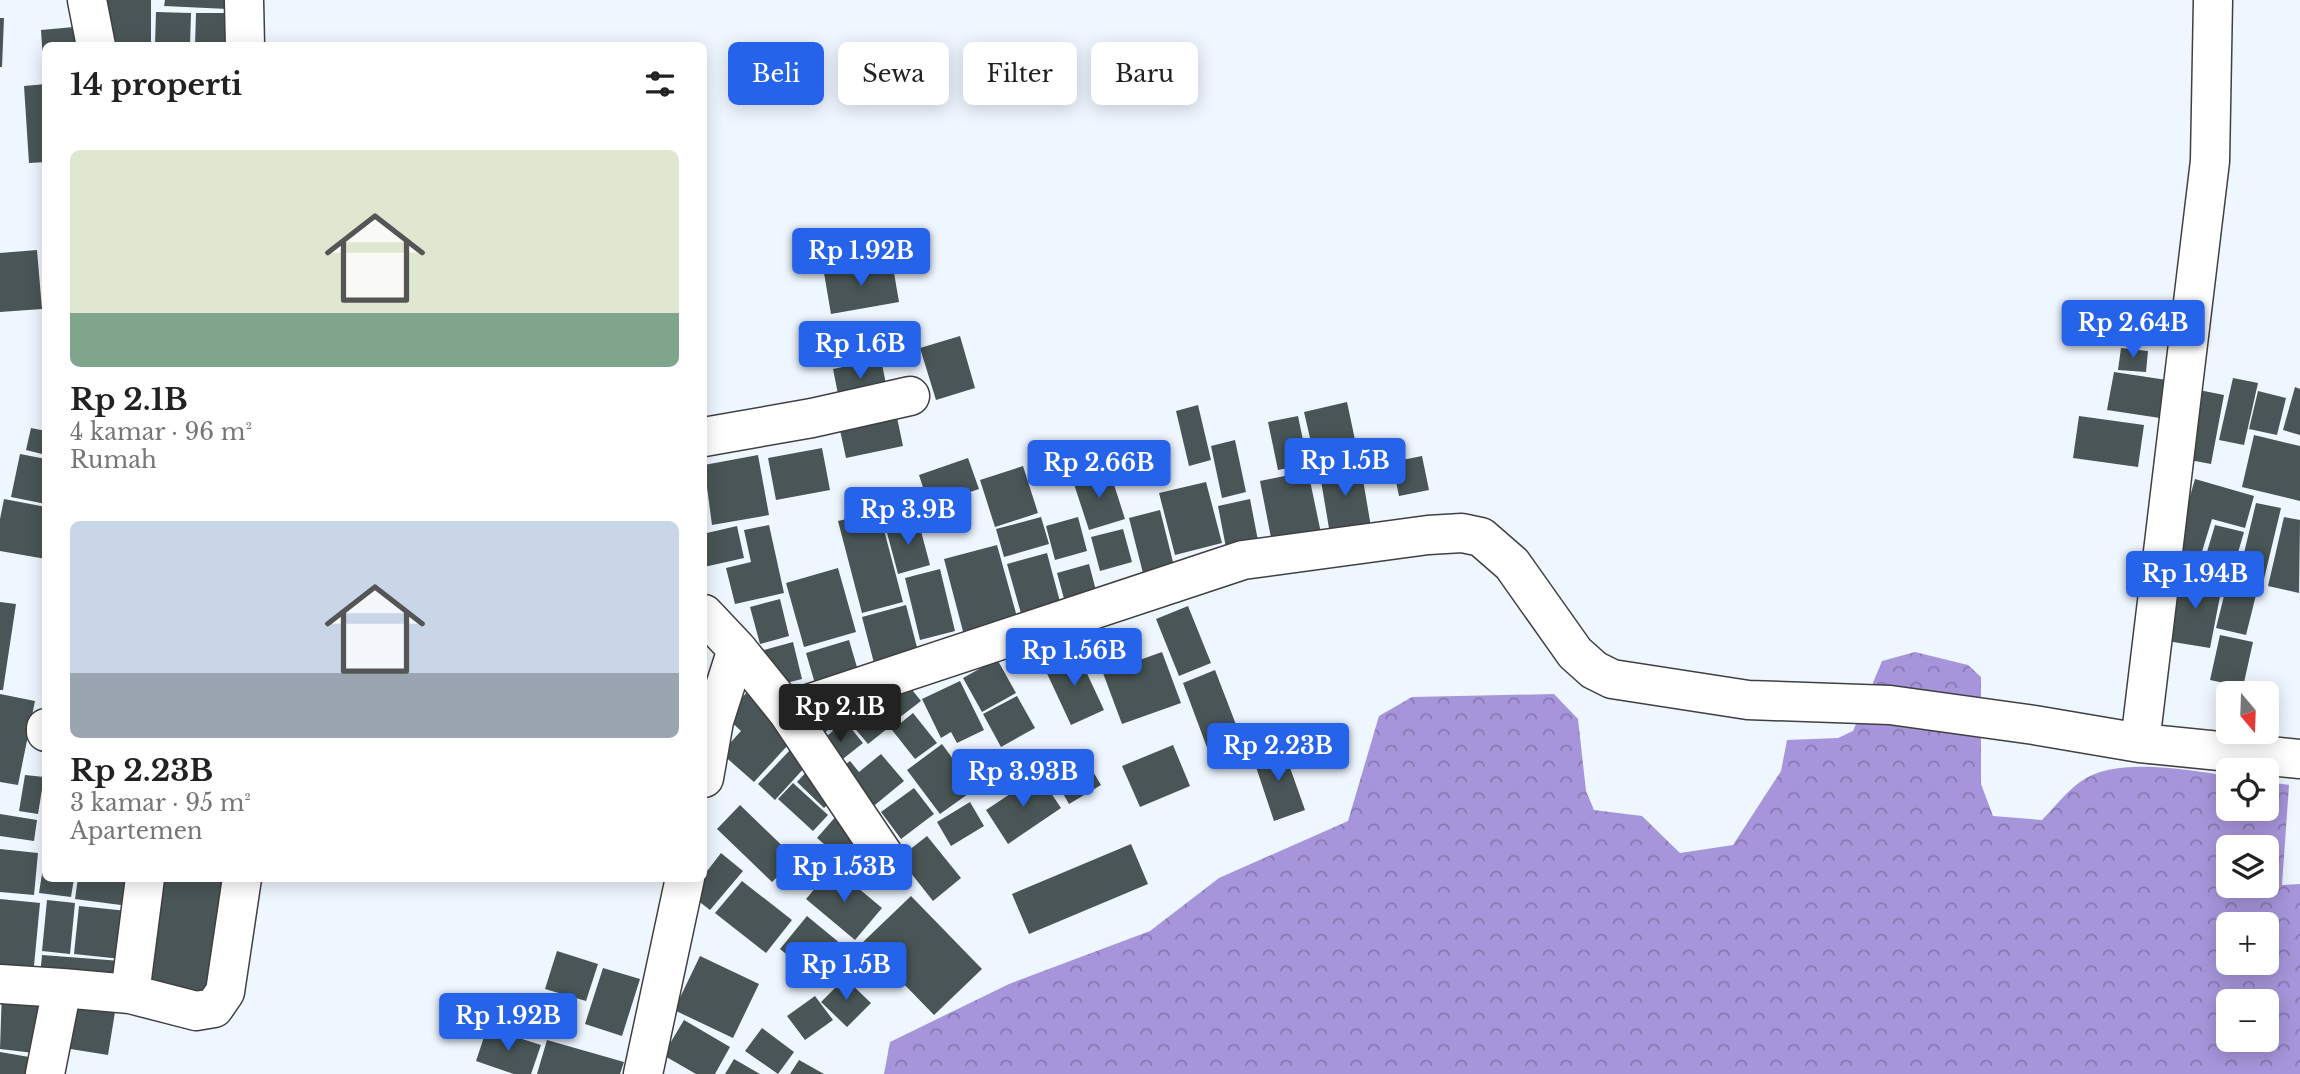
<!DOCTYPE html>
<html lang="id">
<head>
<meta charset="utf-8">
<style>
  :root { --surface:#fff; --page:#f6f6f6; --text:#222; --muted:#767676; --accent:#2563eb }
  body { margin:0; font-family:"Libre Baskerville",serif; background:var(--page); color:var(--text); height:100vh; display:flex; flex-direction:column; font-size:26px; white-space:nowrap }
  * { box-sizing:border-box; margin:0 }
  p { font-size:23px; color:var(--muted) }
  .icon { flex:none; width:38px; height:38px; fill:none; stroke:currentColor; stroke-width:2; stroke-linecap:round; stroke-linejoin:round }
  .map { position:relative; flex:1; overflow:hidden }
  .panel { position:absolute; left:42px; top:42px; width:665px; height:840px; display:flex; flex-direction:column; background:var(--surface); border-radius:10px; box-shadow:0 4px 18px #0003 }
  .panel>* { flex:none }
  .guide { position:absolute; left:728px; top:42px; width:665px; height:63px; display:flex; gap:14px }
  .needle { width:46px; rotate:161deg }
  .controls { position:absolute; left:2216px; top:681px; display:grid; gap:14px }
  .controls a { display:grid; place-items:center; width:63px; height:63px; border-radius:10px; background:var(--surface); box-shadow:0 4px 18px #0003; font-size:35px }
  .price { position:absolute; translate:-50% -60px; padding:0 16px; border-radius:7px; background:var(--accent); color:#fff; font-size:23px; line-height:46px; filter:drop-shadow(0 2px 4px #0008) }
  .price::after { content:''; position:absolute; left:50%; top:42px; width:21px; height:16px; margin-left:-10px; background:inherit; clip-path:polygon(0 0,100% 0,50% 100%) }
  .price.on { background:#222; color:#fff }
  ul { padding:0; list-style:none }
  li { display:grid; align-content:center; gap:14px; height:371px; padding:0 28px }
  li span { display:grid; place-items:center; height:217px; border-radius:10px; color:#555 }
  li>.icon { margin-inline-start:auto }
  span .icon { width:126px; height:126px; fill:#fffc; stroke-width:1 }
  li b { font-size:30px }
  h2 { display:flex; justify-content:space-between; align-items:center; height:84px; padding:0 28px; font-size:30px }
  .chip { padding:0 24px; border-radius:10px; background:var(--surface); box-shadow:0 4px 18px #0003; font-size:24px; line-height:63px }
  .chip.on { background:var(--accent); color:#fff }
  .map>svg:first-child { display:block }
  .forest { fill:url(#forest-crowns); fill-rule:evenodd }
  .building { fill:#495556 }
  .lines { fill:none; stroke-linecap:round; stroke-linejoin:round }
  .minor-casing { stroke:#404040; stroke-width:41 }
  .minor { stroke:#fff; stroke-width:38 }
</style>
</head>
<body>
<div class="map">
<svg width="2300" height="1074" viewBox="0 0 2300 1074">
  <defs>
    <pattern id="forest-crowns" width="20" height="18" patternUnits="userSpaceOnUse" patternTransform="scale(1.75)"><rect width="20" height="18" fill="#a795db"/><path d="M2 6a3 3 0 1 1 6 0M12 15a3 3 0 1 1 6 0" fill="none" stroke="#8678b0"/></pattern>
  </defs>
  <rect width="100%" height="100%" fill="#eef6ff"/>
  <path class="forest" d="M1915 652 1968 665 1981 677V784L1993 816 2042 820C2054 808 2066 792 2080 782 2115 756 2187 770 2228 776V808H2266V782L2289 785 2282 885 2300 884V1074H884L890 1042 1009 984 1150 931 1219 878 1348 821 1379 716 1412 697 1554 694 1578 719 1586 791 1594 810 1642 816 1680 853 1733 845 1781 771 1787 740 1838 738 1853 731 1882 661ZM2228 847H2266V886H2228ZM2228 924H2266V962H2228ZM2228 1001H2266V1040H2228Z"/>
  <path class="building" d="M100 0H151V44H111Z
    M165 0H228V9L164 6Z
    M156 12 191 13 190 46 155 45Z
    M196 13H230V46H195Z
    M0 18H4L2 67H0Z
    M85 26 86 46H46V62H43L41 30Z
    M46 84V162L29 163 24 86Z
    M37 250 42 309 0 312V253Z
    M892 261 899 302 831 314 824 273Z
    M960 336 975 388 936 400 920 348Z
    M2121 348 2148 351 2146 372 2118 370Z
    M881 359 888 394 840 404 833 369Z
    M2114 372 2180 382 2173 420 2107 410Z
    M2233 378 2258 383 2244 445 2219 440Z
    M2295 387 2300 389V435L2283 430Z
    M2194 389 2224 395 2211 464 2179 458Z
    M2258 391 2286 398 2277 435 2249 429Z
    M1347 402 1358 454 1316 464 1304 412Z
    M1198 405 1211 460 1189 466 1176 411Z
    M895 408 903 446 846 458 838 421Z
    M1298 416 1308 464 1278 470 1268 422Z
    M2079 416 2144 425 2138 467 2073 458Z
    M31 428 46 431V455L26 450Z
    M2254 435 2300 446V501L2242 487Z
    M1235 440 1246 492 1222 498 1211 446Z
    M822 448 830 490 776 500 768 458Z
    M20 454 46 459V504L11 497Z
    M758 455 769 515 712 525 704 465Z
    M1422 456 1429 490 1399 496 1392 462Z
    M968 458 979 489 929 506 919 475Z
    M1360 462 1371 527 1330 534 1319 469Z
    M1023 466 1038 513 995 527 980 480Z
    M1109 469 1125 519 1089 530 1073 481Z
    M1308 471 1322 538 1273 548 1260 481Z
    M2195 479 2254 496 2245 528 2212 519 2200 558 2174 551Z
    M1206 482 1222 543 1175 555 1159 493Z
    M4 499 46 507V559L0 551V519Z
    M1250 499 1260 551 1228 558 1218 506Z
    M2256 503 2281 508 2264 579 2239 574Z
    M1160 510 1176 574 1145 581 1129 518Z
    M879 511 903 602 862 613 838 521Z
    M1041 517 1049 544 1004 557 996 529Z
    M1078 517 1087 551 1055 560 1046 526Z
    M2284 517 2300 520 2299 593 2268 586Z
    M918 520 930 565 898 574 886 529Z
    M704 521 707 533 737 526 744 558 704 567Z
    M769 525 784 593 735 604 726 568 751 562 744 530Z
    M2215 525 2244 532 2233 570 2204 562Z
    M1123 529 1132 562 1100 571 1091 537Z
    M997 545 1019 624 965 639 944 559Z
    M1047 553 1063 613 1024 624 1007 564Z
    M1089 564 1098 598 1066 606 1057 573Z
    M838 568 856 632 804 647 786 583Z
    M940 569 955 631 920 640 905 578Z
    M2179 573 2223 581 2210 648 2167 641Z
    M2228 580 2258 587 2246 635 2216 628Z
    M780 599 789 636 760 644 750 607Z
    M0 602 16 604 3 690H0Z
    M906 605 919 655 875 667 862 617Z
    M1188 606 1211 663 1179 676 1156 619Z
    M2220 635 2253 642 2243 687 2210 680Z
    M849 640 859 674 816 687 806 653Z
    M793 642 802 679 774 686 764 650Z
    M1077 652 1104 710 1071 725 1044 667Z
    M1162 652 1181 703 1122 724 1103 673Z
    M997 659 1016 693 982 712 963 678Z
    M1215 670 1245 748 1212 761 1183 683Z
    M905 681 921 701 895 721 880 701Z
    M960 681 984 730 957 743 951 732 941 738 922 699Z
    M750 689 799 733 754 782 721 753 741 731 725 716Z
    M0 694 35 701 18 785 0 782Z
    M1017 696 1035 728 1001 747 983 714Z
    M870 697 893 724 868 744 846 718Z
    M824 705 838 722 819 737 805 720Z
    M913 713 937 743 915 759 892 730Z
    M845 721 863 743 834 766 816 745Z
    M942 744 975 789 940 814 907 770Z
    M1173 745 1190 786 1140 807 1122 766Z
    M1282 745 1305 810 1274 821 1252 755Z
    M790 750 806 766 775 800 758 784Z
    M1082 753 1101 785 1069 804 1050 771Z
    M881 754 904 781 864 814 832 775 850 761 859 772Z
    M810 768 838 794 824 808 797 782Z
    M25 775 44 777 38 814 19 811Z
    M1039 775 1061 808 1008 844 986 810Z
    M793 783 828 815 813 831 778 799Z
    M914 788 934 814 901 839 881 812Z
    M970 802 984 826 951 846 937 822Z
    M740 805 796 859 772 882 717 829Z
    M0 814 37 820 34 841 0 836Z
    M837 815 867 841 846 863 817 838Z
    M927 836 961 878 933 901 899 858Z
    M1131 844 1148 884 1029 934 1012 894Z
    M0 849 38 853 34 895 0 892Z
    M721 853 743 871 710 910 688 893 704 878V875Z
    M43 867H46V878H74L71 897 39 893Z
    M833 867 882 908 855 940 806 899Z
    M78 878H140L136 907 75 899Z
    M152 878H237L220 995 137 984Z
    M742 881 792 920 766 953 715 913Z
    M911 896 982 969 934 1015 863 942Z
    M0 899 40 903 33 976 0 973Z
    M47 900 75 903 70 954 42 951Z
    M79 906 137 912 131 960 74 954Z
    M807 916 847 949 820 982 780 949Z
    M557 951 598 964 586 1001 545 989Z
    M42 955 121 961 119 985 40 977Z
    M700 956 759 984 733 1038 674 1010Z
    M603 968 640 979 622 1036 585 1024Z
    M845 978 871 1003 847 1027 821 1002Z
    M2 990 49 996 43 1054 0 1049Z
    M815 996 833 1020 805 1040 787 1016Z
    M66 998 116 1006 108 1055 58 1047Z
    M684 1020 730 1047 715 1074H696L663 1055Z
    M487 1028 541 1045 531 1074H514L476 1061Z
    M762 1028 794 1052 778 1074 745 1051Z
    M547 1040 624 1062 620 1074H537Z
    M0 1052 35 1058 32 1074H0Z
    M734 1059 760 1074H725Z
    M799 1060 824 1074H790Z"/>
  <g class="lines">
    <g class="minor-casing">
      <path id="minor" d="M87 0 96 46
        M244 0 245 46
        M704 437 812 418 910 396
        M704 614 737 649 714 721 704 778
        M737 649 787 711 1243 560 1428 535 1462 533 1481 537 1512 564 1575 653 1594 670 1612 679 1748 700 1890 705 2034 725 2140 743 2300 759
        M787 711 883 854
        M46 728V732
        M2140 743 2210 161 2213 0
        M0 984 62 988
        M130 994 145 878
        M45 1074 62 988 130 994 196 1011 214 1008 225 992 242 878
        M643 1074 685 878"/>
    </g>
    <use href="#minor" class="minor"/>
  </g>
</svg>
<div class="controls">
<a><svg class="needle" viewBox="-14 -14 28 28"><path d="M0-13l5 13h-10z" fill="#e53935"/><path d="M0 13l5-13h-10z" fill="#767676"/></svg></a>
<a><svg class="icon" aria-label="locate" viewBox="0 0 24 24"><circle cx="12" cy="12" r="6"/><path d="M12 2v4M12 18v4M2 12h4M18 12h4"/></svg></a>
<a><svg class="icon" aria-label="layers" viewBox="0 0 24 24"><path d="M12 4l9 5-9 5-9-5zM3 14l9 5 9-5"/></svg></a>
<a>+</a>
<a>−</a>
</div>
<b class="price" style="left:861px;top:288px">Rp 1.92B</b>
<b class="price" style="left:2133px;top:360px">Rp 2.64B</b>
<b class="price" style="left:860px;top:381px">Rp 1.6B</b>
<b class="price" style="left:1345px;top:498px">Rp 1.5B</b>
<b class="price" style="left:1099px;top:500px">Rp 2.66B</b>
<b class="price" style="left:908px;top:547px">Rp 3.9B</b>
<b class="price" style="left:2195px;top:611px">Rp 1.94B</b>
<b class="price" style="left:1074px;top:688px">Rp 1.56B</b>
<b class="price on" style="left:840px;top:744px">Rp 2.1B</b>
<b class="price" style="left:1278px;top:783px">Rp 2.23B</b>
<b class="price" style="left:1023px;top:809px">Rp 3.93B</b>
<b class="price" style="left:844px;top:904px">Rp 1.53B</b>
<b class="price" style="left:846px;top:1002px">Rp 1.5B</b>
<b class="price" style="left:508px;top:1053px">Rp 1.92B</b>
<div class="guide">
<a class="chip on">Beli</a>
<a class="chip">Sewa</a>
<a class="chip">Filter</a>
<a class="chip">Baru</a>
</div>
<section class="panel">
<h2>14 properti<svg class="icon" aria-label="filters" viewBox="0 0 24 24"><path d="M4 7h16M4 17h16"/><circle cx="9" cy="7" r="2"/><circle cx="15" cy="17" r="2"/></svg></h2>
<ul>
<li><span style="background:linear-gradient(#dfe7d0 75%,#7fa58c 0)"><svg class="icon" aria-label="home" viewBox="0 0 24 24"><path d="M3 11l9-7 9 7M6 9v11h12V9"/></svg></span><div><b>Rp 2.1B</b><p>4 kamar · 96 m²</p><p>Rumah</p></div></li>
<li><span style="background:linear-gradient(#c9d6e8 70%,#9aa5b1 0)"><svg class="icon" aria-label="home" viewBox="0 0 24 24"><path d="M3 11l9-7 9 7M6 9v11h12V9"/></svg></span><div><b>Rp 2.23B</b><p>3 kamar · 95 m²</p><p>Apartemen</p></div></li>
</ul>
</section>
</div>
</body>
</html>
